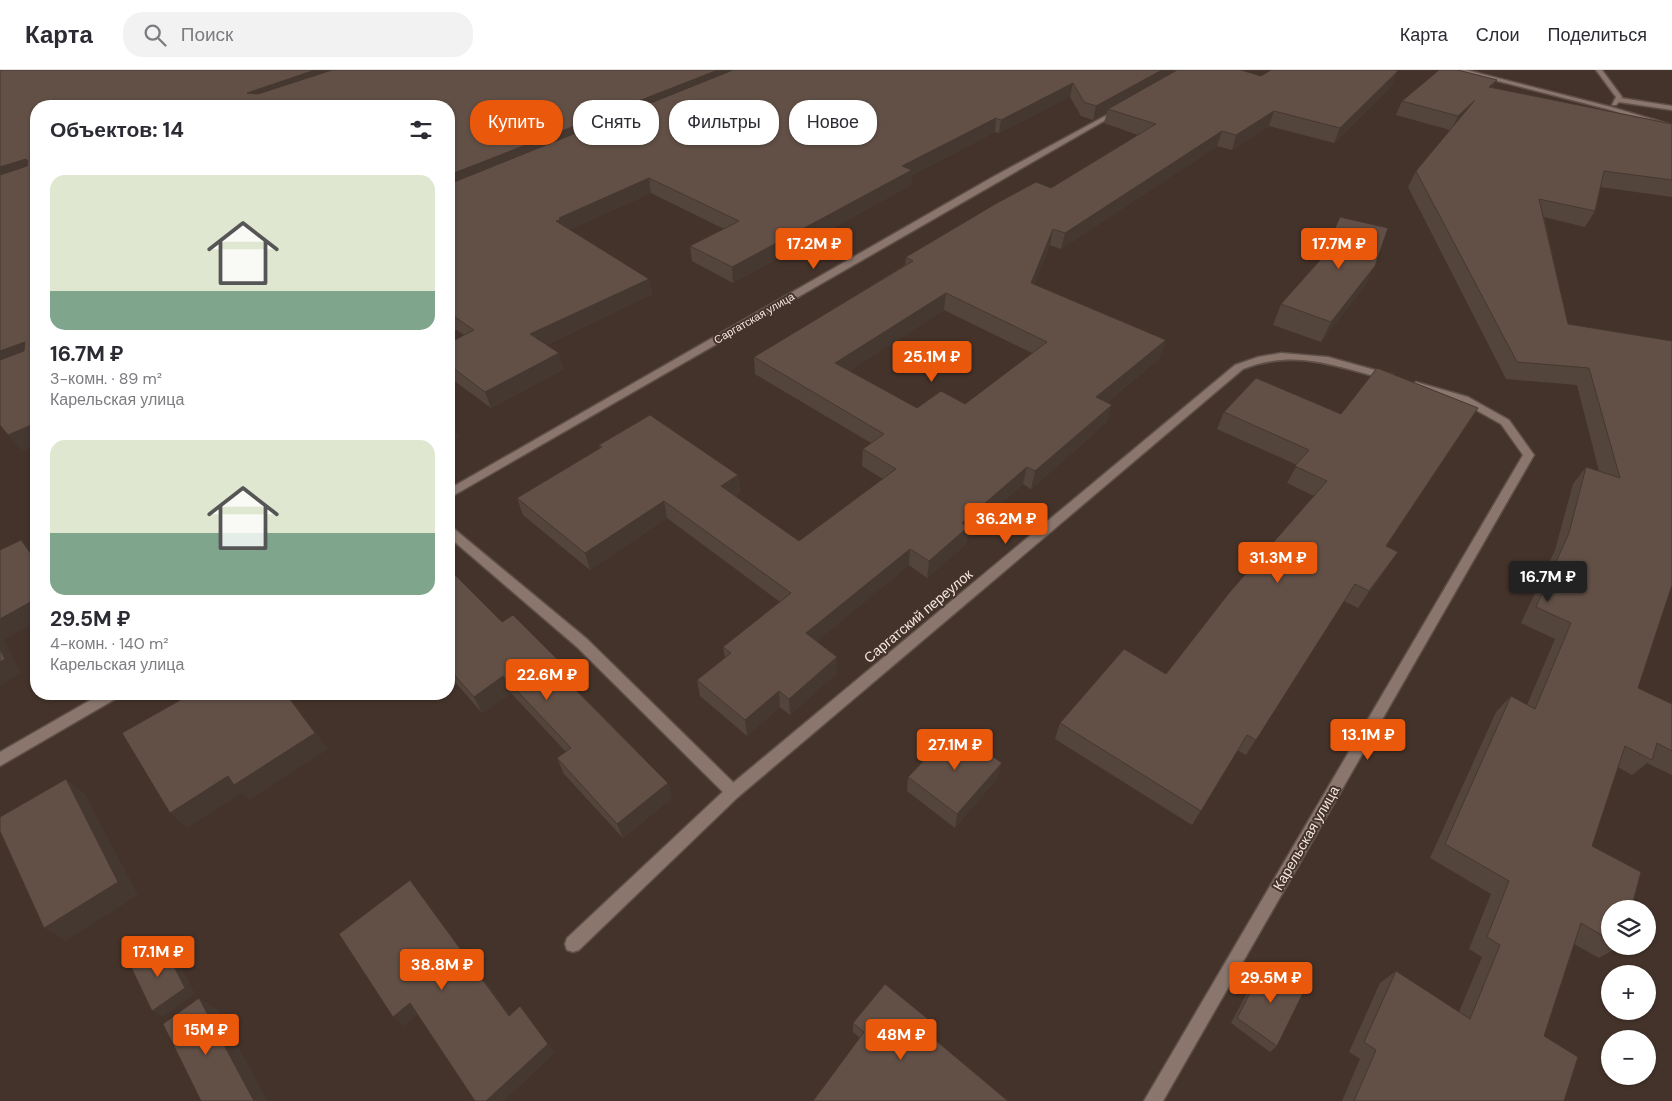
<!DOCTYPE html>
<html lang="ru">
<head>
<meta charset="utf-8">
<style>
  :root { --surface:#fff; --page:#f2f2f3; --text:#2b2b33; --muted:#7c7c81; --line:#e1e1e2; --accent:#ea580c }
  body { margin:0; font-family:"DM Sans",sans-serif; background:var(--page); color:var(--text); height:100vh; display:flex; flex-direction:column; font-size:19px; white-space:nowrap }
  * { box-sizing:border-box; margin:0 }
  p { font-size:16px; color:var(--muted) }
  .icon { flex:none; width:28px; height:28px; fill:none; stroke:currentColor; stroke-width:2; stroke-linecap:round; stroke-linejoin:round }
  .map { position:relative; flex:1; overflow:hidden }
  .details { position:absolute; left:30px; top:30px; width:425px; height:600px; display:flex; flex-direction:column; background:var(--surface); border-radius:20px; box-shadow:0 1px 4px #0004 }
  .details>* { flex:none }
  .top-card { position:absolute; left:470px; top:30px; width:475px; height:45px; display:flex; gap:10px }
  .controls { position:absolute; left:1601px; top:830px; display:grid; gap:10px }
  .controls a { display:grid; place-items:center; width:55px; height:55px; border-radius:50%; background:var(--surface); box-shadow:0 1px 4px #0004; font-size:25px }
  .price { position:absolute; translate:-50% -42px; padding:0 11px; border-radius:5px; background:var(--accent); color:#fff; font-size:16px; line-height:32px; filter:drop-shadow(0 1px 2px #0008) }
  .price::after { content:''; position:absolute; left:50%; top:30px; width:15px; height:11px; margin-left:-8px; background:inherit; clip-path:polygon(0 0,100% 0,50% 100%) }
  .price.selected { background:#222; color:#fff }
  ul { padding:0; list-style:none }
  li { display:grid; align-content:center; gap:10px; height:265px; padding:0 20px }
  li span { display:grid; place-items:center; height:155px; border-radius:15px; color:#555 }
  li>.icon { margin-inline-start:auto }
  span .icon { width:90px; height:90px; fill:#fffc; stroke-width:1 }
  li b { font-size:21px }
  h2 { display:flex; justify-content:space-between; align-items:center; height:60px; padding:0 20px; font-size:21px }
  .tag { padding:0 18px; border-radius:20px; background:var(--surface); box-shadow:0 1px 4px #0004; font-size:18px; line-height:45px }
  .tag.selected { background:var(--accent); color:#fff }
  header { display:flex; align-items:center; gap:30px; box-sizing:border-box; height:70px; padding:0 25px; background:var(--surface); border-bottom:1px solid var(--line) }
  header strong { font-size:24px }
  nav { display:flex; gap:28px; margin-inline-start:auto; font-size:18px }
  .search { width:350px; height:45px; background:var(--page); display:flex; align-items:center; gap:12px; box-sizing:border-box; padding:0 18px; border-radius:20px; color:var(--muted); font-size:19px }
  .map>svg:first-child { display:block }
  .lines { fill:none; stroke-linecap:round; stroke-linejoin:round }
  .lane-casing { stroke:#5e4f48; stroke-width:3 }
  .street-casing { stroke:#5e4f48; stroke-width:3 }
  .lane { fill:#8a766d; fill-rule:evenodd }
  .street { fill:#8a766d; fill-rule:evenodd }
  .wall { fill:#54453c; fill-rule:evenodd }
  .shaded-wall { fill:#453831 }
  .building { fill:#625046; stroke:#453831; fill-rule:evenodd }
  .labels { text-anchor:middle; stroke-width:4; stroke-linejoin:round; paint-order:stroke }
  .far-street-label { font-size:11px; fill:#f3e7e2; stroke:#44332a }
  .street-label { font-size:14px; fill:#f3e7e2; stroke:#44332a }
</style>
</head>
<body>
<header>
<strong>Карта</strong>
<div class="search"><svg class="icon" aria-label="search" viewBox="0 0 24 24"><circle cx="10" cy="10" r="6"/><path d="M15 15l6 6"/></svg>Поиск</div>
<nav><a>Карта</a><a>Слои</a><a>Поделиться</a></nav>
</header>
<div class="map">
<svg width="1672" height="1031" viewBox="0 0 1672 1031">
  <rect width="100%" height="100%" fill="#44332a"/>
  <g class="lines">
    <g class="lane-casing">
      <path id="lane" d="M1596 0H1602L1622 27 1621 28 1672 36V40L1619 32 1616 35H1612L1616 27Z
        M449 457 453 458 587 569 738 717 740 722 738 727 733 729 728 727 577 577 449 467Z"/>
    </g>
    <g class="street-casing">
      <path id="street" d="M1455 0H1466L1611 37 1672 55V59L1607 39Z
        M1118 39 1123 40 449 428V419L991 108Z
        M1281 283 1328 287 1393 305 1394 307 1389 310C1336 297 1297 278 1243 299L738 727 579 880 573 882 567 880 565 874 567 868 728 717 1235 295 1258 287Z
        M1416 312 1468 327 1509 350 1534 385 1163 1031H1144L1523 385 1501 354 1460 331 1412 317 1411 315Z
        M101 624H119L117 628 0 696V682Z"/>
    </g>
    <use href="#lane" class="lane"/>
    <use href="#street" class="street"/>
  </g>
  <path class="wall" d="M0 0 1261 6 1392 15 1334 73 1269 56 1232 80 1217 76 1061 179 1050 175 1034 215 1161 287 1107 332V352L1031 419 1023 414 968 463 966 474 927 508 909 495 817 571 837 603 790 645 780 637 747 666 700 626 697 610 725 588 723 577 780 532 667 448 590 500 523 445 517 428 600 379 599 375 738 405 740 422 735 426 799 471 883 409 862 396 863 379 871 373 755 304 754 287 905 195 906 187 1051 118 1138 65 1104 53 1107 42 1093 50 1081 46 1070 27 999 63 995 62 912 105 911 115 733 213 692 191 690 176 724 159 651 123 569 160 649 209 652 224 546 275 564 299 491 338 449 307V273L464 265 449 255V36H36L22 381ZM944 240 1032 283 965 334 917 338 849 301Z
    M1493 18 1672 54V127L1600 117 1595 141 1585 157 1544 147 1568 254 1672 271 1638 618 1672 634V705L1647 693 1632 705 1618 697 1592 776 1610 839V876H1620L1599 888 1574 874 1544 966 1564 1031H1342L1360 989 1349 982 1380 913 1396 901 1459 942 1482 887 1469 879 1491 824 1430 788 1496 642 1511 626 1527 635 1555 569 1521 553 1555 480 1573 414 1586 397 1599 401 1577 315 1506 309 1408 117 1416 101 1450 60 1396 45 1402 31Z
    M1365 216 1321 272 1273 255 1281 234Z
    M1256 308 1386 476 1387 498 1358 538 1344 531 1246 685 1237 680 1192 755 1055 669 1060 653 1166 604 1314 426 1287 413 1297 395 1217 359 1224 342Z
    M449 499 502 552 569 601 575 617 574 618 668 713 672 728 623 768 564 704 557 688 566 682 511 623 482 643 449 605Z
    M908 707H998L955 758 907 721Z
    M1266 892 1277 976 1270 982 1231 953 1260 899Z
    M928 949 926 959 924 961 860 968 853 962V953Z"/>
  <path class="shaded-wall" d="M315 0H360L253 36 247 23Z
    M718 0H752L449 121V105Z
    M1162 0H1183L1108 39 1107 42 1093 50 1096 36Z
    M1398 1 1392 15 1334 73 1340 58Z
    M1497 10 1490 24 1489 17Z
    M1073 13 1070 27 999 63 1001 50Z
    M1475 30 1451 60 1458 46Z
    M1274 41 1269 56 1232 80 1236 65Z
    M996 48 995 62 912 105 911 115 733 213 732 197 902 96Z
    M1222 61 1217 76 1061 179 1065 163Z
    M26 89 35 103 0 114V97Z
    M649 108 651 123 565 162 556 151 559 148Z
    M1053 159 1050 175 1028 230 1031 213Z
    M1375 196 1365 216 1321 272 1331 252Z
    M649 209 652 224 535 280 530 264Z
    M946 223 944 240 835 310V293Z
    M1166 270 1161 287 1092 344 1096 327Z
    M25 272 36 286 0 301V281Z
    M559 283 564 299 491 338 485 322Z
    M1112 335 1107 352 1031 419 1035 401Z
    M36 353V375L22 381 8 365Z
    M454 354 459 367 449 373V357Z
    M1027 397 1023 414 968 463 966 474 927 508 929 491 962 453Z
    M738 405 740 422 723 433 721 416Z
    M664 431 667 448 590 500 585 483Z
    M21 470 36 486V491Z
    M910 479 909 495 807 580 806 563Z
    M1398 482 1387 498 1358 538 1369 521Z
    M36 529V552L4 570 21 603 0 616V549Z
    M837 587V603L790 645 789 629Z
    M569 601 575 617 568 622 562 606Z
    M503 606 511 623 482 643 474 627Z
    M779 621 780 637 747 666 745 650Z
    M286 624H287L328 679 249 730 242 723 187 758 170 743Z
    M1002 693 998 707 955 758 957 744Z
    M66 709 85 724 138 825 66 871 44 858Z
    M668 713 672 728 623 768 617 754Z
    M410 810 419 822 518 955 509 946Z
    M163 875 173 881 195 924 163 947 152 941Z
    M199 928 218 940 268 1031H254Z
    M410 933 420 943 404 956 393 947Z
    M520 936 555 983 504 1031H486Z
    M928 949 926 959 919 968 921 958Z"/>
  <path class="building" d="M0 0H315L247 23 258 24 332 0H718L449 105V36H36V291L33 294 36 298V353L8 365 0 355V290L24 281 25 272 0 281V105L27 96 28 91 26 89 0 97Z
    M733 0H1162L1096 36 1084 32 1073 13 1001 50 996 48 902 96 912 100 732 197 690 176 739 151 649 108 559 148 562 149 556 151 649 209 530 264 559 283 485 322 449 295V273L474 260 449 243V114Z
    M1177 0H1241L1261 6 1271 0H1395L1398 1 1340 58 1274 41 1236 65 1222 61 1065 163 1053 159 1031 213 1166 270 1096 327 1112 335 1035 401 1027 397 962 453 968 457 929 491 910 479 806 563 837 587 789 629 779 621 745 650 697 610 731 583 723 577 791 523 664 431 585 483 517 428 602 377 599 375 650 345 738 405 721 416 799 471 896 399 863 379 884 364 754 287 913 191 906 187 997 133 1036 112 1051 118 1156 54 1108 39ZM946 223 1047 272 965 334 941 321 917 338 835 293Z
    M1439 0H1458L1497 10 1489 17 1672 54V110L1604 101 1595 141 1539 129 1568 254 1672 271V515L1638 618 1672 634V681L1657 673 1652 690 1625 676 1592 776 1641 802 1631 839H1610V870L1581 853 1544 966 1578 987 1564 1031H1354L1376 980 1364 972 1396 901 1470 949 1500 875 1487 867 1509 811 1445 774 1511 626 1535 639 1571 553 1536 537 1569 463 1586 397 1620 408 1589 298 1517 292 1416 101 1475 30 1458 46 1402 31Z
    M1340 147 1388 158 1375 196 1331 252 1281 234 1321 189Z
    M1377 298 1478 338 1386 476 1398 482 1369 521 1355 514 1256 670 1247 665 1201 741 1060 653 1124 579 1166 604 1229 523 1327 411 1295 396 1309 380 1224 342 1256 308 1341 344Z
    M449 350 454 354 449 357Z
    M21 470 36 491V529L0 549V480Z
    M449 499 502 552 513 545 569 601 562 606 668 713 617 754 557 688 571 678 503 606 474 627 449 599Z
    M0 579 5 589 0 592Z
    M191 624H286L315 663 234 715 228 706 170 743 122 663Z
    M954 659 1002 693 957 744 908 707Z
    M66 709 118 812 44 858 0 761V747Z
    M410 810 509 946 520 936 548 974 486 1031H475L410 933 393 947 339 864Z
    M163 875 185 918 152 941 131 897Z
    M1266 892 1305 919 1277 976 1237 948Z
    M885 914 928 949 921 958 1008 1031H813L864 962 853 953Z
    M199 928 254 1031H201L163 954Z"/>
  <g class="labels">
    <g class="far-street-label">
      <text transform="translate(754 248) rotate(-30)" y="4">Саргатская улица</text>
    </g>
    <g class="street-label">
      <text transform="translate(918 546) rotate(-40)" y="5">Саргатский переулок</text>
      <text transform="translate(1306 768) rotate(-60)" y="5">Карельская улица</text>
    </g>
  </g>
</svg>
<div class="controls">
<a><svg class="icon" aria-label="layers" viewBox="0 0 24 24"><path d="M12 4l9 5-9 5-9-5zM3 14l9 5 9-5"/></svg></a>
<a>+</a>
<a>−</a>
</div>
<b class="price" style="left:814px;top:200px">17.2M ₽</b>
<b class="price" style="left:1339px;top:200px">17.7M ₽</b>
<b class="price" style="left:932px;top:313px">25.1M ₽</b>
<b class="price" style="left:1006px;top:475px">36.2M ₽</b>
<b class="price" style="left:1278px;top:514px">31.3M ₽</b>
<b class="price selected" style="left:1548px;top:533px">16.7M ₽</b>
<b class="price" style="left:547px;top:631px">22.6M ₽</b>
<b class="price" style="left:1368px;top:691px">13.1M ₽</b>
<b class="price" style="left:955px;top:701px">27.1M ₽</b>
<b class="price" style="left:158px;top:908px">17.1M ₽</b>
<b class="price" style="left:442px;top:921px">38.8M ₽</b>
<b class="price" style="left:1271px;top:934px">29.5M ₽</b>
<b class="price" style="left:206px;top:986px">15M ₽</b>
<b class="price" style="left:901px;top:991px">48M ₽</b>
<div class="top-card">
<a class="tag selected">Купить</a>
<a class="tag">Снять</a>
<a class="tag">Фильтры</a>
<a class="tag">Новое</a>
</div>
<section class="details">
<h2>Объектов: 14<svg class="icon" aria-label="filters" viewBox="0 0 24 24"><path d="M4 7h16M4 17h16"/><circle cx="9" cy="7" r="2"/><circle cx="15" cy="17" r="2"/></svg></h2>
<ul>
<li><span style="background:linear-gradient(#dfe7d0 75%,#7fa58c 0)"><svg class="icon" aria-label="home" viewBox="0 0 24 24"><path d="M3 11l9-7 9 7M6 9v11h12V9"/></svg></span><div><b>16.7M ₽</b><p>3-комн. · 89 m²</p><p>Карельская улица</p></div></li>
<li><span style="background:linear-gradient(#dfe7d0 60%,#7fa58c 0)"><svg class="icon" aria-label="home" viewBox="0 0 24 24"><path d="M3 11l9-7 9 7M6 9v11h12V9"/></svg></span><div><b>29.5M ₽</b><p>4-комн. · 140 m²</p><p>Карельская улица</p></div></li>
</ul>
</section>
</div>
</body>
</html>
